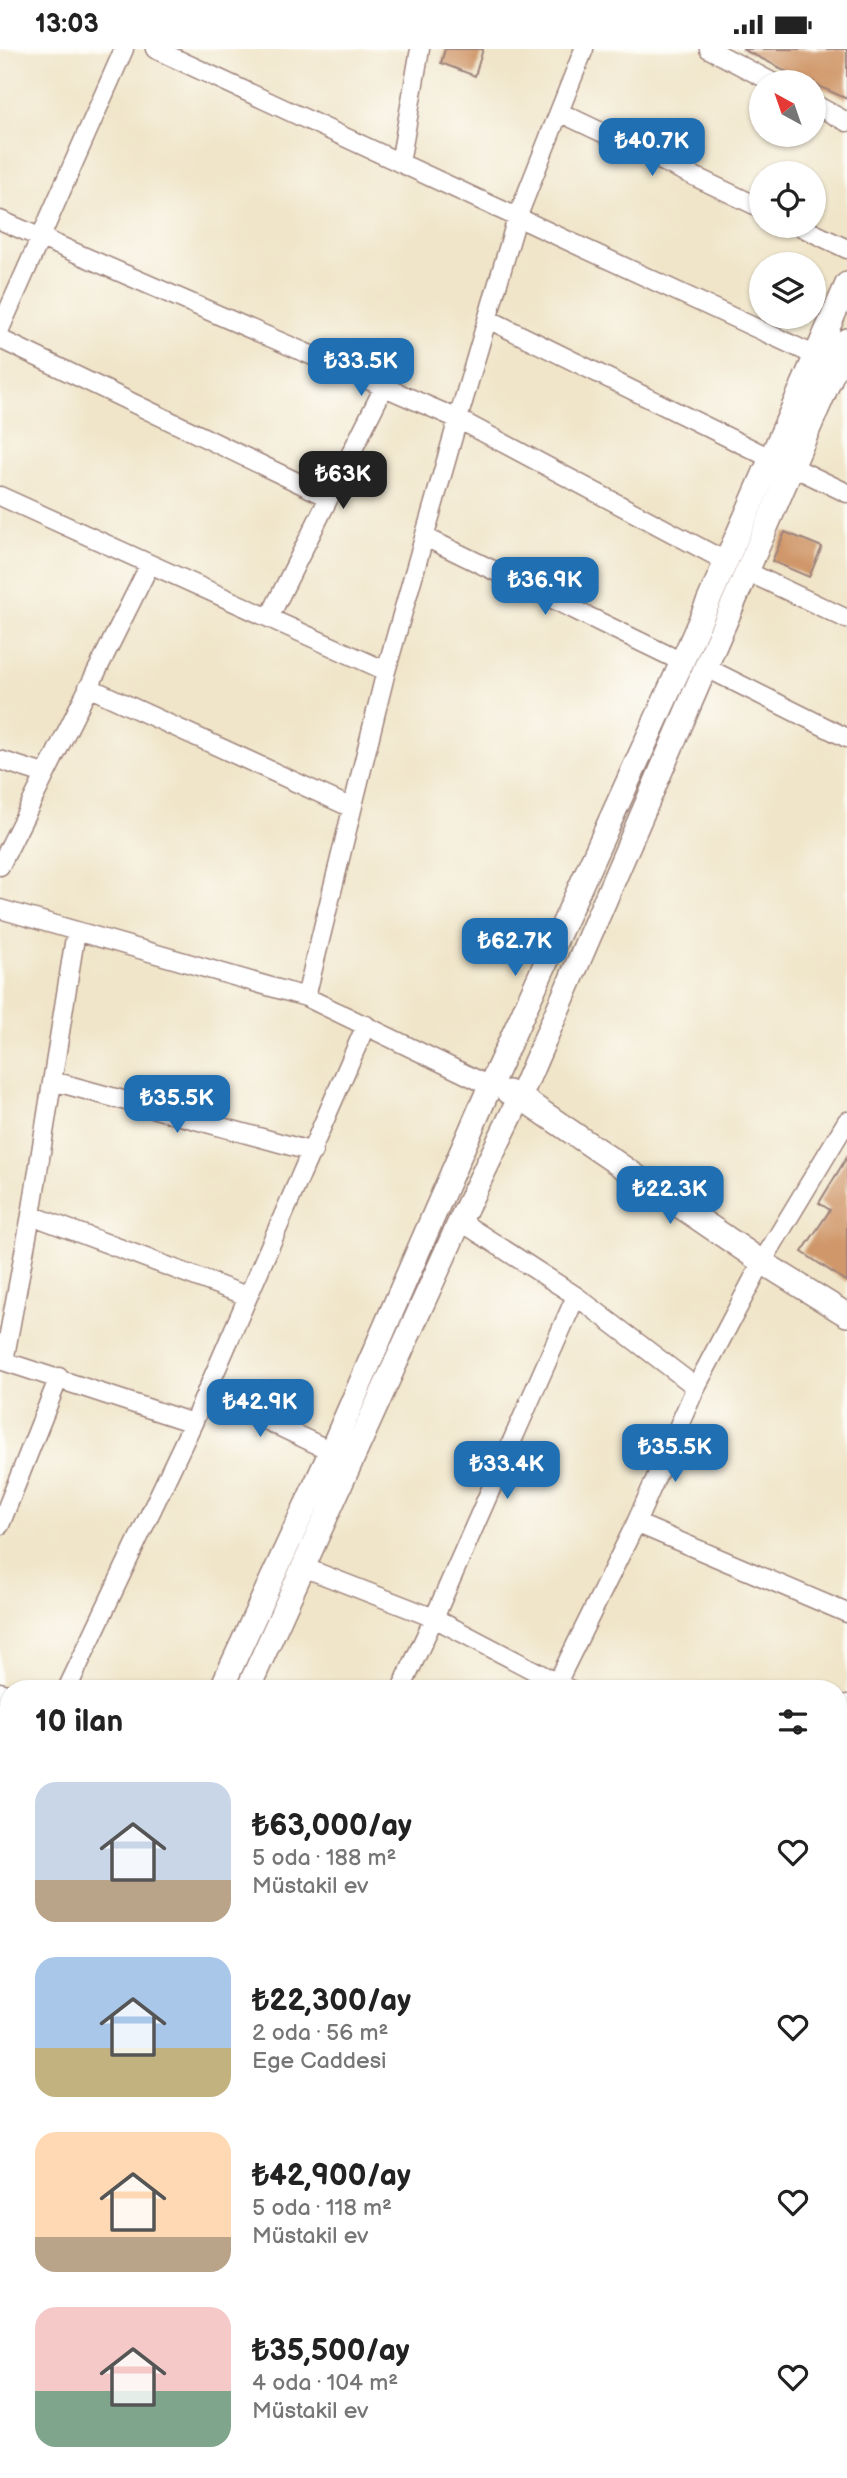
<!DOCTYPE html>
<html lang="tr">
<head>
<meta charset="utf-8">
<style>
  :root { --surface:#fff; --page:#f6f6f6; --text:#222; --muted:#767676; --accent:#1f6fb2 }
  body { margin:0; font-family:"Balsamiq Sans",sans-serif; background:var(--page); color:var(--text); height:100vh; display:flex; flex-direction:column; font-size:26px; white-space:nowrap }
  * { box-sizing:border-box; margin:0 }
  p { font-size:23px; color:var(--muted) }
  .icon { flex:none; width:38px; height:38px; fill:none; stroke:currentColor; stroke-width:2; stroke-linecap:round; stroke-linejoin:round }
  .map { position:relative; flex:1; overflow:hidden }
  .sheet { position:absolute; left:0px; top:1631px; width:847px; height:798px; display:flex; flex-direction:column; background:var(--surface); border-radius:28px 28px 0 0; box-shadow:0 2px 5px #0004 }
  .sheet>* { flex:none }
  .needle { width:46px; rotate:320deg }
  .buttons { position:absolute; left:749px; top:21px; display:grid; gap:14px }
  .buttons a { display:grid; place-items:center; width:77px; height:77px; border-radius:50%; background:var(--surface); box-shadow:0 2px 5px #0004; font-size:35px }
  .price { position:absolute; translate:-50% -60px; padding:0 16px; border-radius:14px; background:var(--accent); color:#fff; font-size:23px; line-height:46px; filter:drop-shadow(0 2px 4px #0008) }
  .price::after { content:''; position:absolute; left:50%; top:42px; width:21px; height:16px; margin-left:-10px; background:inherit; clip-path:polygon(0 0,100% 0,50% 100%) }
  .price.on { background:#222; color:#fff }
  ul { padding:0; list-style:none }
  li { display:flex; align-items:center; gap:21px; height:175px; padding:0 35px }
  li span { display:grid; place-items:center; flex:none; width:196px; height:140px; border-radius:21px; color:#555 }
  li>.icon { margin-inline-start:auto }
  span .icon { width:84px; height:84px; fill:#fffc; stroke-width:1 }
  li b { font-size:30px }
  h2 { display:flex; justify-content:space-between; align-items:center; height:84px; padding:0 35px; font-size:30px }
  .status { display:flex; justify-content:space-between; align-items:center; height:49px; padding:0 35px; background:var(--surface); direction:ltr }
  .status svg { height:19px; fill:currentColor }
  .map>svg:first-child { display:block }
  .building { fill:#d0986a }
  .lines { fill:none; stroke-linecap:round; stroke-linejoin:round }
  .minor-casing { stroke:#9d827a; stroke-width:21 }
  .major-casing { stroke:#9d827a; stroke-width:26 }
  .minor { stroke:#fff; stroke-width:18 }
  .major { stroke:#fff; stroke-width:23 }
</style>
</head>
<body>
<div class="status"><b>13:03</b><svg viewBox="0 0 49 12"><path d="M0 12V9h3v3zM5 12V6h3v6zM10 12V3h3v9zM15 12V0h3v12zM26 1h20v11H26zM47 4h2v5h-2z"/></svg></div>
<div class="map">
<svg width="847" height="2429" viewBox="0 0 847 2429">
  <rect width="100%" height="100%" fill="#fdfcf7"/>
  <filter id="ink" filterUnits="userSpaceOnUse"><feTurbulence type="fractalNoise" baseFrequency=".0143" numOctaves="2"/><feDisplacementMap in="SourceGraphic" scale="14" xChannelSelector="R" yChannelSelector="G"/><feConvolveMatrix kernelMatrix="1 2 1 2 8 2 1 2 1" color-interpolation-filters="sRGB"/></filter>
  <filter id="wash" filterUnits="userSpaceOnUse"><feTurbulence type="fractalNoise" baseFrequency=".00686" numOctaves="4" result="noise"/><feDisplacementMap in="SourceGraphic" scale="28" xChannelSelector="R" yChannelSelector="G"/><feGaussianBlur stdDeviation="1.57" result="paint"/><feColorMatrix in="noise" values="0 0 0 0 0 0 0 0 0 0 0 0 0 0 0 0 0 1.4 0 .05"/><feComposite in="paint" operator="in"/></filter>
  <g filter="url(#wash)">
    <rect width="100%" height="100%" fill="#f0e5c9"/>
    <g id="blocks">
      <path class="building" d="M445 0H483L475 27 441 14Z
        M742 0H847V50L814 35V33H809L778 19 779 18Z
        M785 483 822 498 809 528 772 512Z
        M847 1108V1233L802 1203 830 1161 819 1154Z"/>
    </g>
  </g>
  <g filter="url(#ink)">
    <use href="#blocks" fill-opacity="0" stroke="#9d827a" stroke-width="2"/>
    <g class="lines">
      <g class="minor-casing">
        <path id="minor" d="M155 0 814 306
          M709 0 772 33
          M814 55 847 73
          M559 63 761 159
          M400 114 420 0
          M0 171 458 370 727 513
          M799 177 847 200
          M488 270 770 409
          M0 280 124 0
          M0 290 328 448
          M791 417 847 444
          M0 447 386 622
          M425 488 682 613
          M748 523 847 570
          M269 569 384 338
          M705 618 847 689
          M88 638 352 759
          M0 711 44 725
          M0 817 150 515
          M0 860 306 948 490 1037
          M306 948 386 622 458 370 517 169 584 0
          M53 1032 313 1103
          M31 1166 247 1247
          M460 1172 576 1247 696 1338
          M0 1311 193 1374
          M4 1312 31 1166 76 882
          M206 1343 331 1402
          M636 1474 847 1564
          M0 1476 59 1328
          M303 1518 434 1569 569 1640
          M67 1640 193 1374 366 976
          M401 1640 434 1569 576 1247
          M554 1640 636 1474 696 1338 762 1213 847 1072
          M0 1643 9 1646
          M839 1676 847 1655
          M838 1774 847 1778
          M0 1787 9 1767
          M838 1955 847 1960
          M838 2138 847 2143
          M838 2379 847 2378
          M0 2388 9 2394
          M48 2420 61 2429
          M406 2420 420 2429
          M466 2420 472 2429
          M98 2429 104 2420
          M284 2429 290 2420"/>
      </g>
      <g class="major-casing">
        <path id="major" d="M508 1043 520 1048 762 1213 847 1266
          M221 1640 331 1402 490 1037 682 613 847 235
          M248 1640 460 1172 520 1048 847 291
          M0 2114 9 2095
          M0 2132 9 2142
          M0 2170 9 2160
          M838 2179 847 2178
          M0 2183 9 2191
          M838 2210 847 2209"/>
      </g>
      <use href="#minor" class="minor"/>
      <use href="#major" class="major"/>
    </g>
  </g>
</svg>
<div class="buttons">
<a><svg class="needle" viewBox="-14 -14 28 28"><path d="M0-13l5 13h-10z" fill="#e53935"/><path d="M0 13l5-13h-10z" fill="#767676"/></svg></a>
<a><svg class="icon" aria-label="locate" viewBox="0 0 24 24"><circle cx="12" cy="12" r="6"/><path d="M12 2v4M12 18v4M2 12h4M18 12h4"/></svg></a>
<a><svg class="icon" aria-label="layers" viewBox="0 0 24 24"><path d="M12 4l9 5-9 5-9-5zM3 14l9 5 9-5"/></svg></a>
</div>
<b class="price" style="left:652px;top:129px">₺40.7K</b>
<b class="price" style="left:361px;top:349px">₺33.5K</b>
<b class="price on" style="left:343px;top:462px">₺63K</b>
<b class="price" style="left:545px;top:568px">₺36.9K</b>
<b class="price" style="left:515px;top:929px">₺62.7K</b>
<b class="price" style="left:177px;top:1086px">₺35.5K</b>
<b class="price" style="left:670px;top:1177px">₺22.3K</b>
<b class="price" style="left:260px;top:1390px">₺42.9K</b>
<b class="price" style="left:675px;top:1435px">₺35.5K</b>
<b class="price" style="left:507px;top:1452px">₺33.4K</b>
<section class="sheet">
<h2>10 ilan<svg class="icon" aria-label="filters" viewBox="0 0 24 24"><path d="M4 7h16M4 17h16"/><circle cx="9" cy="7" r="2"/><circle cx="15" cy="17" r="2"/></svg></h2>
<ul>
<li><span style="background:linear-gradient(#c9d6e8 70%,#b9a48a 0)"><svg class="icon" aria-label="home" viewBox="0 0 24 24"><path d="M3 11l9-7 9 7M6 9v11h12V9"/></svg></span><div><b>₺63,000/ay</b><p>5 oda · 188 m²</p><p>Müstakil ev</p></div><svg class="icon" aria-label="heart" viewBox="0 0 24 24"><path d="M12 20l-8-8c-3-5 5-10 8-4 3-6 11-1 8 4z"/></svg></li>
<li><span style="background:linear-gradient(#a9c7e8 65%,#c2b280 0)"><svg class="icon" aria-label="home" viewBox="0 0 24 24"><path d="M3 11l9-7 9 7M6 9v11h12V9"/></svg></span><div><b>₺22,300/ay</b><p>2 oda · 56 m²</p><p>Ege Caddesi</p></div><svg class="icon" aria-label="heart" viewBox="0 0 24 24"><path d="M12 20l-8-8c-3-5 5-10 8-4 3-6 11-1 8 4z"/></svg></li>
<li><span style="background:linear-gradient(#ffd9b3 75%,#b9a48a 0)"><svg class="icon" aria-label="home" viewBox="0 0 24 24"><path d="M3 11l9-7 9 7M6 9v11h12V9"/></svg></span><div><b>₺42,900/ay</b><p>5 oda · 118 m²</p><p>Müstakil ev</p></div><svg class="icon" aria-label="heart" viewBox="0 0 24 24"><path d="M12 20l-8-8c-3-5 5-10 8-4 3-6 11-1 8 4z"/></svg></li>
<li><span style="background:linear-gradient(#f6c9c9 60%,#7fa58c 0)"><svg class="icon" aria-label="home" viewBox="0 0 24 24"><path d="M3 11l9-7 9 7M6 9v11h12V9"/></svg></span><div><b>₺35,500/ay</b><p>4 oda · 104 m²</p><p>Müstakil ev</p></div><svg class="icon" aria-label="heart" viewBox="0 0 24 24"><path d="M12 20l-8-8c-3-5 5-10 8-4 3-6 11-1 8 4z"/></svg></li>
</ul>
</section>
</div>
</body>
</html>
